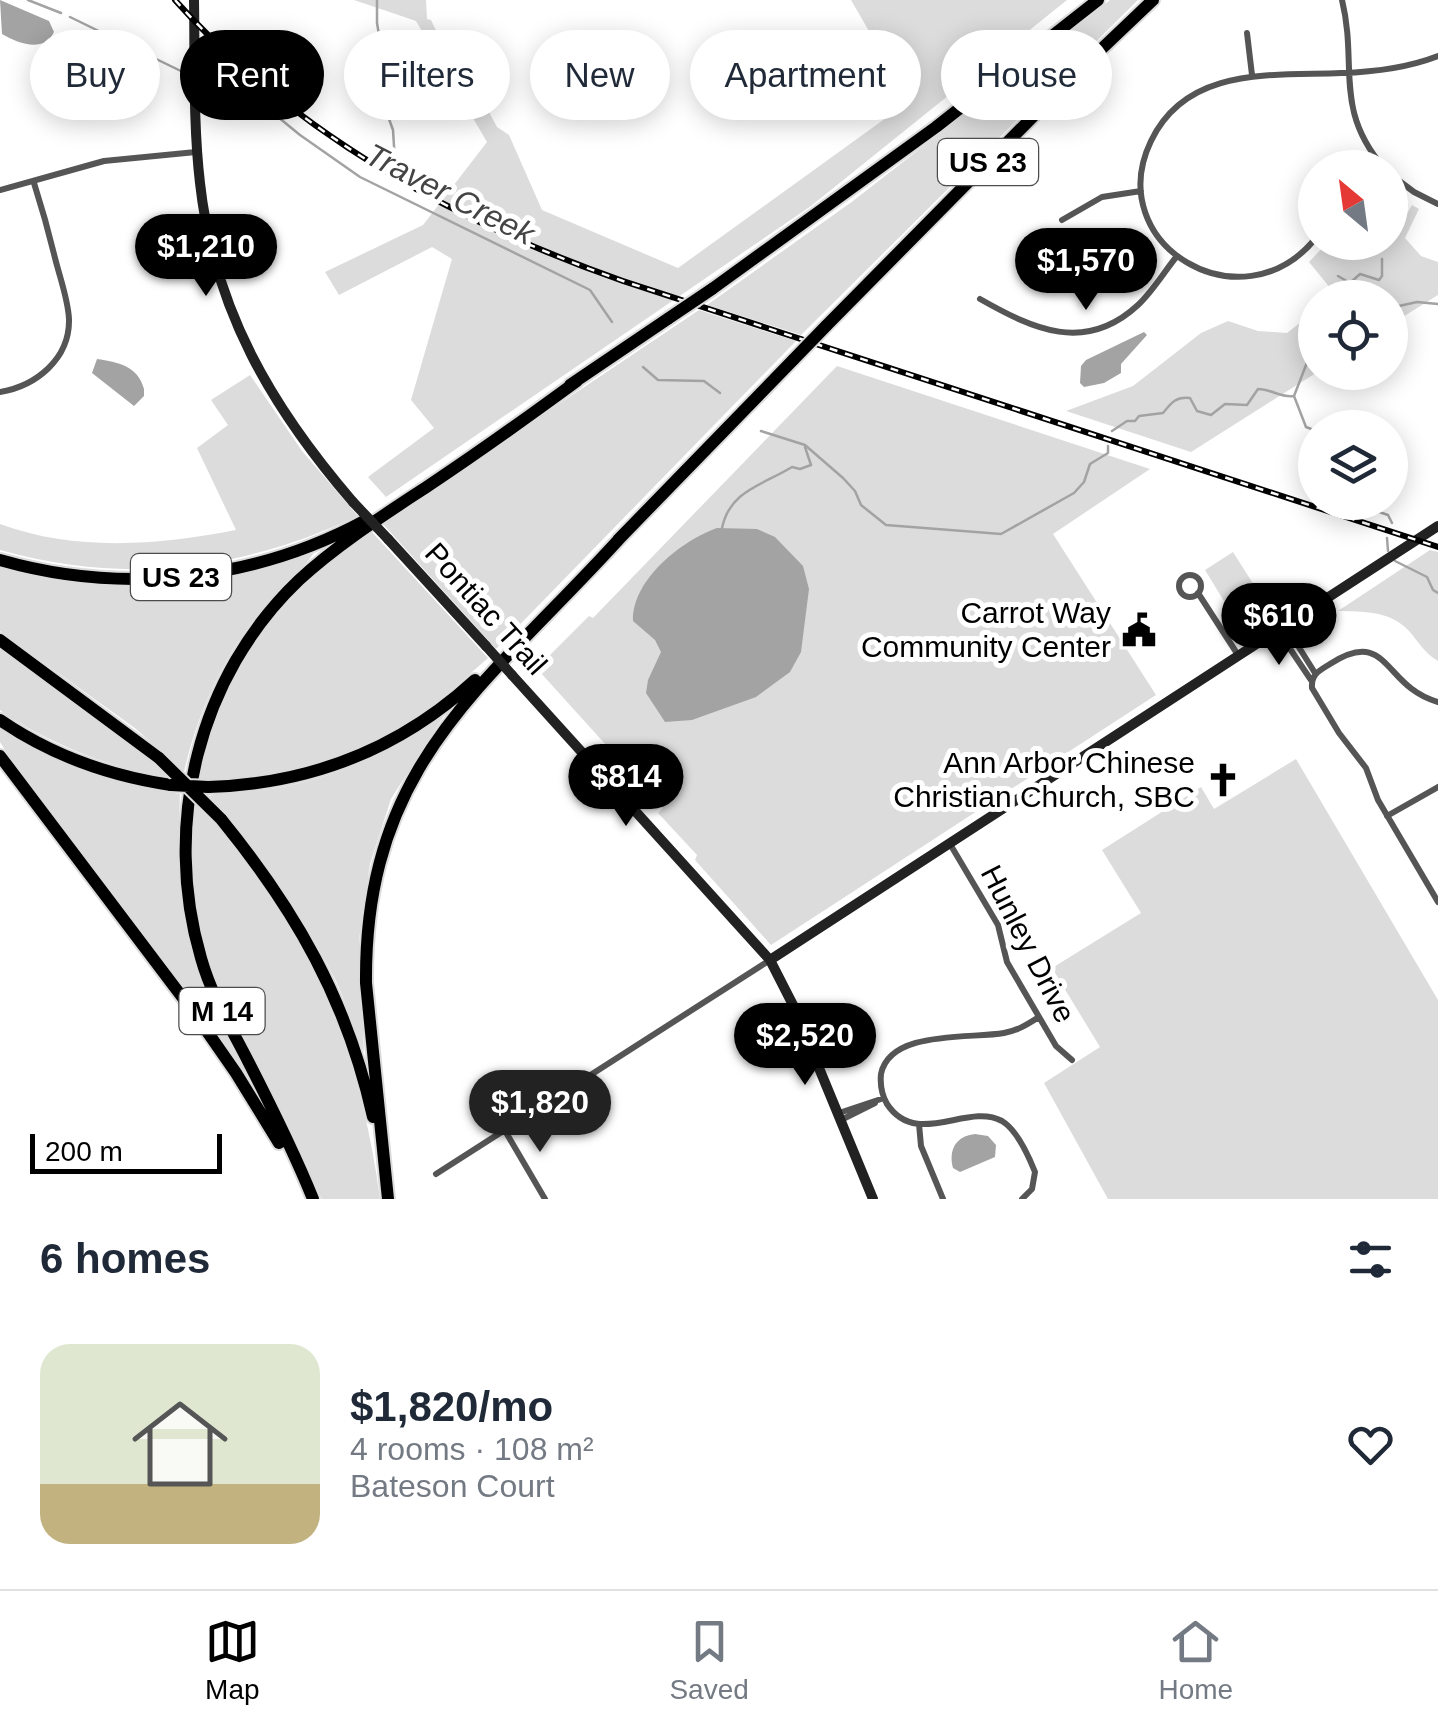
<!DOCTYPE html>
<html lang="en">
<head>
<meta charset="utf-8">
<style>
  :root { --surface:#fff; --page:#f2f2f3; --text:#1f2937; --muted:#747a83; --line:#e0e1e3; --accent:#000 }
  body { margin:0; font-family:Helvetica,sans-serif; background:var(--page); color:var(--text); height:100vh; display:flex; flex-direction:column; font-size:38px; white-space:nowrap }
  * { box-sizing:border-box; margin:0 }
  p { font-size:32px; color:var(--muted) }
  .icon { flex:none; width:55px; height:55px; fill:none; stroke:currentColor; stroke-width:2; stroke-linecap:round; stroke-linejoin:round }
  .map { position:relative; height:1199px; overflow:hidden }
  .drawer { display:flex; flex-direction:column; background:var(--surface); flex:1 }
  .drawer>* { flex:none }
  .top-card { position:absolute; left:30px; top:30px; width:1380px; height:90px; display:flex; gap:20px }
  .needle { width:65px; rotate:331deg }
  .fabs { position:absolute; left:1298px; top:150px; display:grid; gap:20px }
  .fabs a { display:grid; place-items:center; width:110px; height:110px; border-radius:50%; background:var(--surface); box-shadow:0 5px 25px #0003; font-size:50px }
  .scale { position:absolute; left:30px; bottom:25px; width:192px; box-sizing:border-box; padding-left:10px; border:5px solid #000; border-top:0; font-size:28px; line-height:35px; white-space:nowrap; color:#000; -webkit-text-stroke:8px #fff; paint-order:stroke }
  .price { position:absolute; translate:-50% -85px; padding:0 22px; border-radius:35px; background:var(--accent); color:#fff; font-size:32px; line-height:65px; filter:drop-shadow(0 2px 5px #0008) }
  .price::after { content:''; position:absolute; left:50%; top:60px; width:30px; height:22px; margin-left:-15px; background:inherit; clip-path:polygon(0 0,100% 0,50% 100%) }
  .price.active { background:#222; color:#fff }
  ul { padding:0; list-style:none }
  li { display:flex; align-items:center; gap:30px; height:250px; padding:0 40px }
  li span { display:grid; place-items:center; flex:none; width:280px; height:200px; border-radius:30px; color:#555 }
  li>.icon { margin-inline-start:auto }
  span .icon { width:120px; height:120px; fill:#fffc; stroke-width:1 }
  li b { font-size:42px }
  h2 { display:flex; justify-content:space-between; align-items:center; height:120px; padding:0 40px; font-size:42px }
  .chip { padding:0 35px; border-radius:45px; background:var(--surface); box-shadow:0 5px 25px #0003; font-size:35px; line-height:90px }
  .chip.active { background:var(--accent); color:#fff }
  .tab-bar { display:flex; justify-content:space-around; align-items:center; height:140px; border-top:2px solid var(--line); background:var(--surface); font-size:28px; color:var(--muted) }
  .tab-bar a { display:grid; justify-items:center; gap:5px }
  .tab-bar .active { color:var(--accent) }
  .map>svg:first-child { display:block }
  .green { fill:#dcdcdc }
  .water { fill:#a3a3a3 }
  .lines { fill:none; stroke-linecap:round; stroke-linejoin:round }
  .stream { stroke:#a3a3a3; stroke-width:2.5 }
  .motorway-casing { stroke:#dbdbdb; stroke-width:16 }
  .minor { stroke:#555; stroke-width:6 }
  .secondary { stroke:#222; stroke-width:10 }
  .motorway { stroke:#000; stroke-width:12 }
  .rail-casing { stroke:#000; stroke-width:6 }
  .rail { stroke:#fff; stroke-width:2.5; stroke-dasharray:8; stroke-linecap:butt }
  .motorway-bridge-casing { stroke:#dbdbdb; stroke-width:16; stroke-linecap:butt }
  .secondary-bridge { stroke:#222; stroke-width:10 }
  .motorway-bridge { stroke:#000; stroke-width:12 }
  .labels { text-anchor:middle; stroke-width:10; stroke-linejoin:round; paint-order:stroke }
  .shield { fill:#fff; stroke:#4c4c4c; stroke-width:2.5 }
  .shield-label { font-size:28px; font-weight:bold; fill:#000 }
  .street-label { font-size:30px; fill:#000; stroke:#fff }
  .poi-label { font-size:30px; fill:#000; stroke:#fff; text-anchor:end }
  .water-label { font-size:32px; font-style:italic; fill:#444; stroke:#fff }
</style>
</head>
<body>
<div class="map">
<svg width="1438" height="1199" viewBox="0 0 1438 1199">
  <rect width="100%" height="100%" fill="#fff"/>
  <path class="green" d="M354 0H426L427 19 431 20 444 47 476 88 497 127 509 135 542 210 678 268 915 97 892 71 851 0H1067L811 206 386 497 368 477 434 428 411 400 452 259 432 247 339 295 325 272 423 225 487 142 416 21Z
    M1110 0H1138L801 335 707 305 853 201Z
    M1412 205 1419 209 1405 238 1421 256 1438 262V295L1390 325V298L1325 297 1331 289 1309 262 1327 243 1390 242V223L1398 229Z
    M699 310 796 341 496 649 382 523Z
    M1315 311 1316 373 1191 452 1066 411 1133 386 1201 333 1228 321 1258 331 1287 333Z
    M837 366 1150 469 1053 534 1156 695 771 945 695 860 697 855 658 813 663 808 540 672 541 664 589 616 593 618Z
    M250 375 302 451 358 516C240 571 126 585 0 550V524C76 552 158 545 236 530L197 448 228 425 211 400Z
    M371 531 488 658C471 673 452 689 436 704 382 755 270 785 197 779 221 668 280 596 371 531Z
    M1430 550 1438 552V661C1425 654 1418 641 1409 631 1390 610 1363 612 1338 611Z
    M1233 552 1259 593 1230 611 1205 570Z
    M314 553C302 570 281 587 266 604 225 652 198 711 184 772L136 729 0 631V567C70 586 145 592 216 578 249 572 281 559 314 553Z
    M0 647 154 761 170 778C111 768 58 747 6 715L0 710Z
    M445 714 391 799 370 864 359 939 364 1052C353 1029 347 1005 336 981 302 913 260 853 209 796 226 789 256 792 277 788 339 777 394 751 445 714Z
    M0 728C57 765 114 785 180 794 177 866 181 934 210 1001 221 1026 241 1054 246 1078L159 955 15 766 0 742Z
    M1296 759 1438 1000V1199H1108L1044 1083 1100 1047 1052 968 1141 913 1102 850 1201 787 1214 809Z
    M194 800C302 914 360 1044 380 1199H322C274 1103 209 1001 194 893 189 862 193 831 194 800Z"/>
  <path class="water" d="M0 0 49 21 54 32C44 53 19 44 2 34Z
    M1144 332 1147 335 1121 364V373L1104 383 1084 387 1080 383 1081 366 1086 360Z
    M97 359C118 362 138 366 144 389V396L134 406 92 373Z
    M717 528 757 529 775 537 803 566 809 589 801 652 790 672 756 697 692 720 665 722 646 693 648 680 661 652 655 640 633 621C632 580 681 541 717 528Z
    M975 1134 988 1136 996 1145 995 1157 960 1172 953 1168C948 1150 956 1136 975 1134Z"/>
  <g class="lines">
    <path class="stream" d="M28 0 61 13
      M377 0V23L387 82 385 108 393 130 395 162 408 172 436 184 435 188
      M70 17 189 75
      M212 78 234 81 300 135 360 177 590 290 612 322
      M1338 276 1350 283 1351 298
      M1350 283 1360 274 1379 280 1382 276V259
      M1390 308 1417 302 1438 304
      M643 367 658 380 704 381 720 393
      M1294 396 1308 360 1306 345 1315 343
      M761 431 805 445 843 478 855 491 861 505 886 525 1001 534 1074 493 1084 482 1090 464 1108 453V446
      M1112 431 1127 421H1135L1139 416 1163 413C1171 403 1176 396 1190 398L1197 411 1211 415 1225 404 1247 405 1258 389C1272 389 1280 398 1294 396L1306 427 1314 430 1315 438
      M1350 502 1388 515 1392 523
      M722 528C730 490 763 485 792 467L800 469 811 465 805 447
      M1387 538 1388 551
      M1395 561 1427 577 1433 590 1438 593"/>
    <g class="motorway-casing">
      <path id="motorway" d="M712 289 936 127 1098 0
        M826 326 1072 77 1153 0
        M570 385 669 318
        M618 540 794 359
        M0 560C122 595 254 581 366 520
        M0 640 159 758
        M0 720C51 755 110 776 171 785
        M0 756 195 1014 236 1073 279 1143
        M208 787C309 784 400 749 475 680
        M221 819C296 911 347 1000 373 1117
        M313 1199C294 1152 271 1106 248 1061 231 1028 211 994 201 958 162 825 198 676 299 580 338 544 384 515 428 486 479 452 528 417 577 381
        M388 1199 366 983C364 762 487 685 621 537"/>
    </g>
    <path class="minor" d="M1342 0C1358 65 1333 109 1384 168
      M1247 33 1252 75
      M1390 174 1414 192 1438 204
      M0 190 104 161 196 152
      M1062 220 1102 197 1141 191
      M1315 239C1242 328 1101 245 1151 141 1187 66 1272 76 1341 73 1374 72 1407 68 1438 56
      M980 299C1033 329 1085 354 1138 305 1153 291 1164 272 1177 256
      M0 392C36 386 70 359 69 319 68 299 60 278 55 258 49 233 42 208 34 183
      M1179 586a11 11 0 1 1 22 0a11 11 0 1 1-22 0Z
      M1198 593 1238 655
      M1285 625 1315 673
      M1278 631 1311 680
      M1438 702C1383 687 1389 626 1330 664 1319 671 1311 674 1312 688L1339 733 1366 768 1378 800 1438 902
      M1387 816 1438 787
      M950 844 998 925 1007 962 1056 1046 1072 1060
      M839 1113 884 1098
      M841 1120 875 1103
      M919 1124 921 1146 943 1199
      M504 1129 545 1199
      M436 1174 770 960
      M1022 1199 1032 1189 1035 1172C1029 1157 1017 1130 1002 1121 967 1102 917 1149 887 1104 882 1095 880 1084 881 1074 890 1030 969 1039 1004 1033 1017 1031 1028 1024 1039 1017"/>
    <path class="secondary" d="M194 0C195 61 193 123 200 183 214 310 272 408 353 502
      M388 539 486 646
      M512 675 770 960 793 1005 873 1199
      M770 960 1438 526"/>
    <use href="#motorway" class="motorway"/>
    <g class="rail-casing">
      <path id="rail" d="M175 0C293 133 457 223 623 281L1438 547"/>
    </g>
    <use href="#rail" class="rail"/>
    <g class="motorway-bridge-casing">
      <path id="motorway-bridge" d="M669 318 712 289
        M794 359 826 326
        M159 758 221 819
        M171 785 208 787"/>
    </g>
    <path class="secondary-bridge" d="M353 502 388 539
      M486 646 512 675"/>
    <use href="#motorway-bridge" class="motorway-bridge"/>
  </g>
  <defs>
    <g id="civic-bare" transform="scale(2.7)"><path d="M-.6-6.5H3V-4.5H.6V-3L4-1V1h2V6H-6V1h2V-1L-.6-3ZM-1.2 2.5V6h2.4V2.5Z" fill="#000" stroke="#fff" stroke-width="2.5" paint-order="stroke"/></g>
    <g id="church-bare" transform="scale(2.7)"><path d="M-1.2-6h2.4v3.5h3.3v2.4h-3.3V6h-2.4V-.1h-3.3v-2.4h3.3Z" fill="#000" stroke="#fff" stroke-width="2.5" paint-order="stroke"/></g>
  </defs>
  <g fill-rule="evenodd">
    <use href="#civic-bare" x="1139" y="630"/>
    <use href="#church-bare" x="1223" y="780"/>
  </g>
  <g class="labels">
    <g class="shield">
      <rect x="938" y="139" width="100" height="46" rx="8"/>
      <rect x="131" y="554" width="100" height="46" rx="8"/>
      <rect x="179.5" y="988" width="85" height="46" rx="8"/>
    </g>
    <g class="shield-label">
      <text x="988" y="172">US 23</text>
      <text x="181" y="587">US 23</text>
      <text x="222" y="1021">M 14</text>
    </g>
    <g class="street-label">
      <text transform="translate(486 609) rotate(48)" y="10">Pontiac Trail</text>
      <text transform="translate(1028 944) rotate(63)" y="10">Hunley Drive</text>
    </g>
    <g class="poi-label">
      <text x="1111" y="623">Carrot Way<tspan x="1111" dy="34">Community Center</tspan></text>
      <text x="1195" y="773">Ann Arbor Chinese<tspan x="1195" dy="34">Christian Church, SBC</tspan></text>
    </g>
    <g class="water-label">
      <text transform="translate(450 194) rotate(27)" y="11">Traver Creek</text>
    </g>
  </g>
</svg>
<div class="fabs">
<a><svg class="needle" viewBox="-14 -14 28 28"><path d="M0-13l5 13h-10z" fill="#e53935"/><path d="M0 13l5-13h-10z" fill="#747a83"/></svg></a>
<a><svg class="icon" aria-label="locate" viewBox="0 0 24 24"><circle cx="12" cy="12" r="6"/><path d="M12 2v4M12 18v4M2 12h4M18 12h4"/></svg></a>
<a><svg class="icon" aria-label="layers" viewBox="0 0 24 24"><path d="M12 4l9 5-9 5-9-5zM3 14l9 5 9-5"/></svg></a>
</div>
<div class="scale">200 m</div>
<b class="price" style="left:206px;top:299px">$1,210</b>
<b class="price" style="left:1086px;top:313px">$1,570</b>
<b class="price" style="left:1279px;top:668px">$610</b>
<b class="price" style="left:626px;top:829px">$814</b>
<b class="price" style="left:805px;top:1088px">$2,520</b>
<b class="price active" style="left:540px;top:1155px">$1,820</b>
<div class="top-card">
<a class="chip">Buy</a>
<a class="chip active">Rent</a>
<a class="chip">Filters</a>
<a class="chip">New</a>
<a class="chip">Apartment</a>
<a class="chip">House</a>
</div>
</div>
<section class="drawer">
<h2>6 homes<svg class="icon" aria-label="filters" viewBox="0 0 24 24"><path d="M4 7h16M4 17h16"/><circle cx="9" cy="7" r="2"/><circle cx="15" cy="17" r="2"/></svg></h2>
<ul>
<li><span style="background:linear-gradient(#dfe7d0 70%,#c2b280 0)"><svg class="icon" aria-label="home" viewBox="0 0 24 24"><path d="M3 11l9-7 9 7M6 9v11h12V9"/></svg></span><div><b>$1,820/mo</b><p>4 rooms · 108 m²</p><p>Bateson Court</p></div><svg class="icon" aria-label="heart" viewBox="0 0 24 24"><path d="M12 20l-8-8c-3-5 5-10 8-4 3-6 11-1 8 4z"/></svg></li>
</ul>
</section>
<nav class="tab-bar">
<a class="active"><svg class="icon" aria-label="map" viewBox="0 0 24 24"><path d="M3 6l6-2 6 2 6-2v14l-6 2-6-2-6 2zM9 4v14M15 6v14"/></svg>Map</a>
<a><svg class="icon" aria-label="saved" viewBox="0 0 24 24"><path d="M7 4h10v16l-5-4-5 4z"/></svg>Saved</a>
<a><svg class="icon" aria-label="home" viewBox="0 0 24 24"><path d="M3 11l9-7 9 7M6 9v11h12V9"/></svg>Home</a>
</nav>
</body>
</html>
